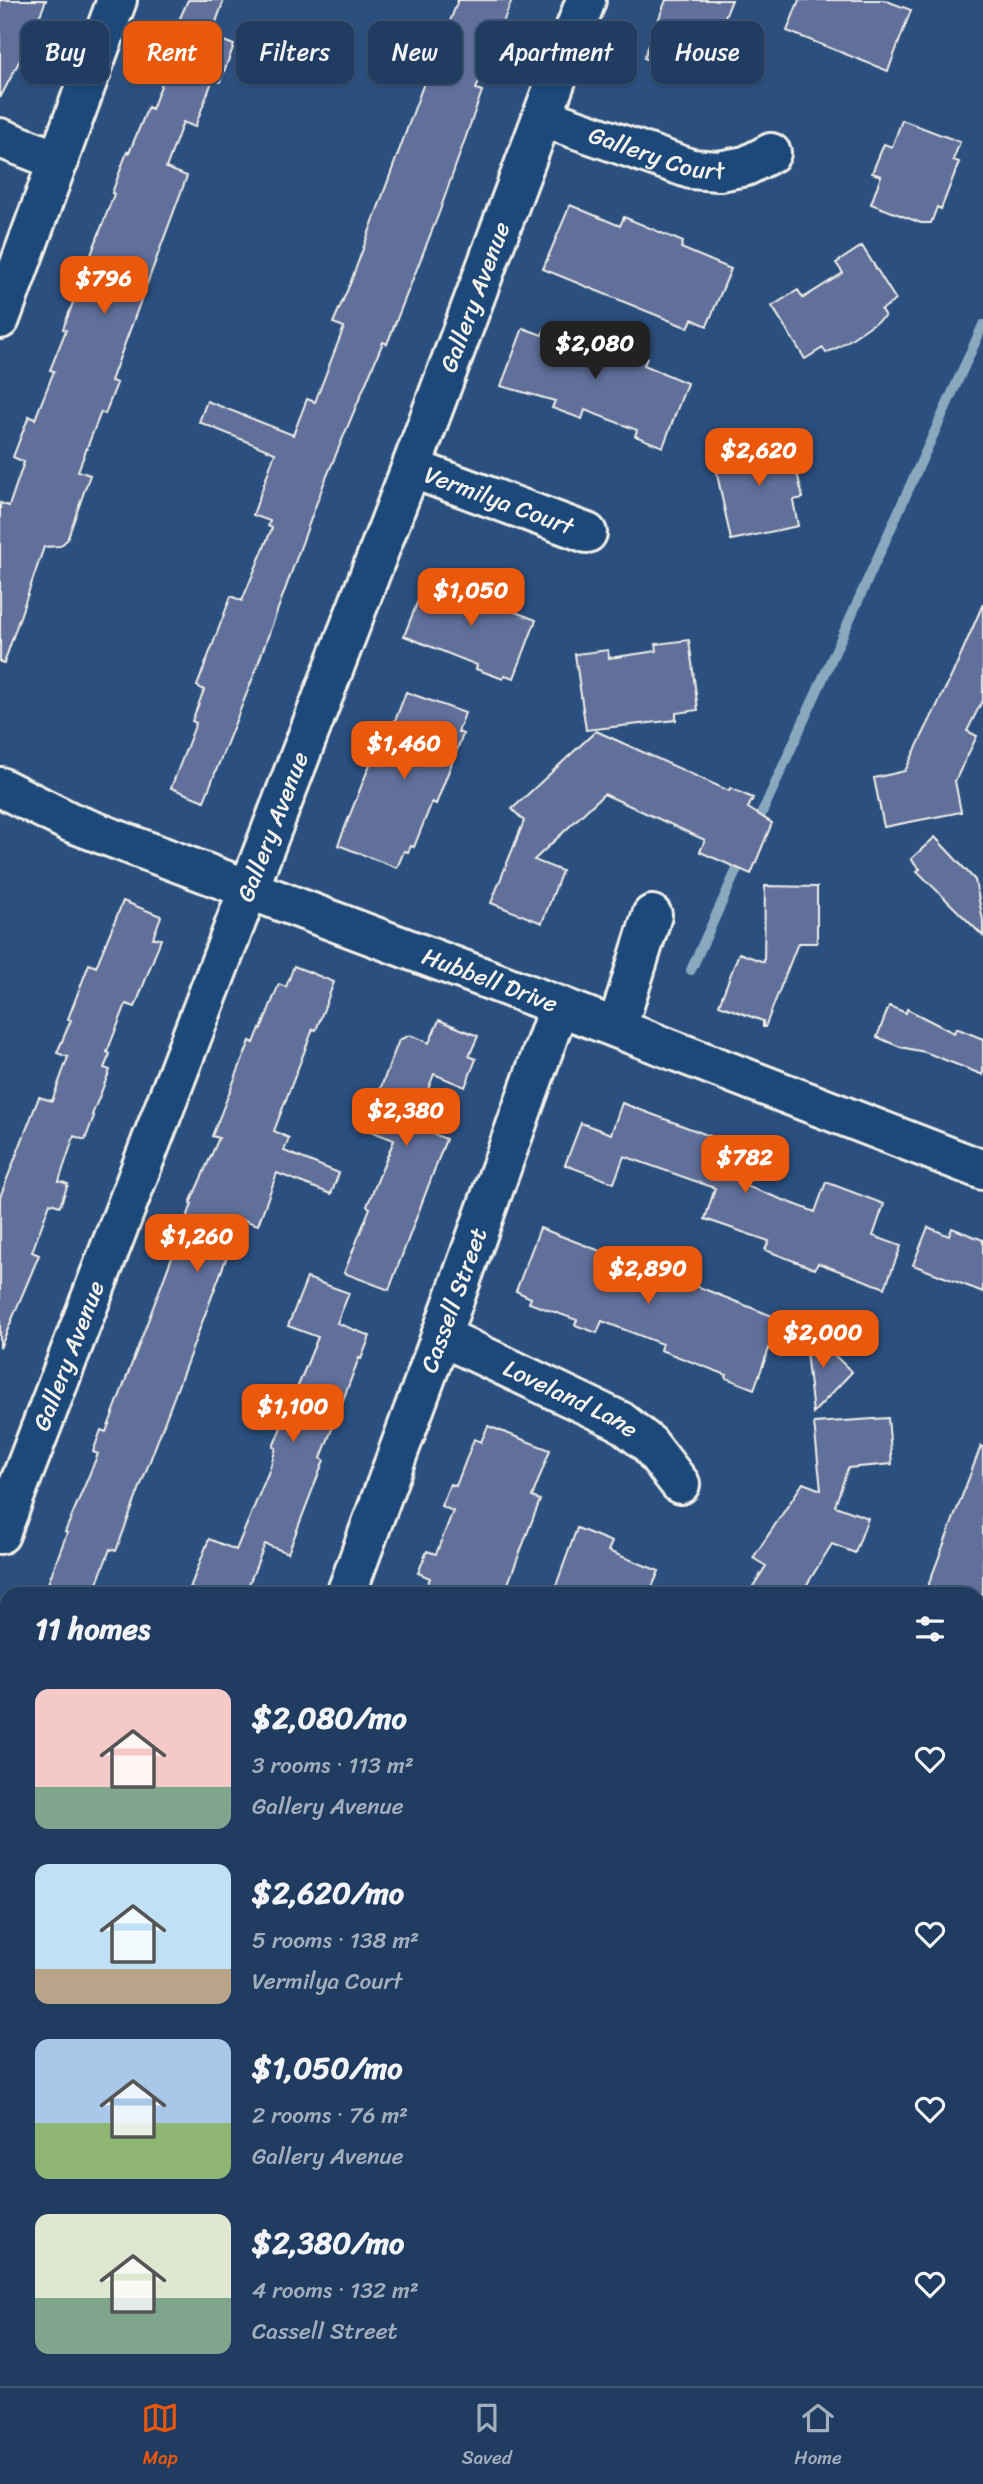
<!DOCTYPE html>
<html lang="en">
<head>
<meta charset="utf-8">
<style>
  :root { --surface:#203c60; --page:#2d4769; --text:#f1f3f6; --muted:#a2adbd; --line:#3d5675; --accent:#ea580c }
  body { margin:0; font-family:Sriracha,sans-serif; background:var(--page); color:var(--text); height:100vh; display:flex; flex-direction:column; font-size:26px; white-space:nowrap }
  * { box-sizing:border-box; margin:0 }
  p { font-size:23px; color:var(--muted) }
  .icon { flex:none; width:38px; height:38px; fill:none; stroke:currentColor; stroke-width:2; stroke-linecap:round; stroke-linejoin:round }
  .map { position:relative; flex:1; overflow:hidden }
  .details { position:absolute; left:0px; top:1587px; width:984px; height:800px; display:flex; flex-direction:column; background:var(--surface); border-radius:21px 21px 0 0; box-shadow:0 2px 5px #0004,0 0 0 2px var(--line) }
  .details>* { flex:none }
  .top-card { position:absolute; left:21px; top:21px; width:942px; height:63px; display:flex; gap:14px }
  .price { position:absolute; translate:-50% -60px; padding:0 16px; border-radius:14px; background:var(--accent); color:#fff; font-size:23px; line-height:46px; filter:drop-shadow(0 2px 4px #0008) }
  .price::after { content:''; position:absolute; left:50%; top:42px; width:21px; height:16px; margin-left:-10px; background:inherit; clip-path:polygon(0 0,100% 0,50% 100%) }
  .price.current { background:#222; color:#fff }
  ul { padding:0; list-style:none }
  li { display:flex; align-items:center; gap:21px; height:175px; padding:0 35px }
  li span { display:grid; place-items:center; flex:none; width:196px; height:140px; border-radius:14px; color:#555 }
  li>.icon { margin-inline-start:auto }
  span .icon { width:84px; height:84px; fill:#fffc; stroke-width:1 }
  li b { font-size:30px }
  h2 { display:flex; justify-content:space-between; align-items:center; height:84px; padding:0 35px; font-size:30px }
  .tag { padding:0 24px; border-radius:14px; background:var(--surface); box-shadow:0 2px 5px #0004,0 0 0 2px var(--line); font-size:24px; line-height:63px }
  .tag.current { background:var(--accent); color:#fff }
  .dock { display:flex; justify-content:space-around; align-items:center; height:98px; border-top:2px solid var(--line); background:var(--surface); font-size:19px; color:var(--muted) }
  .dock a { display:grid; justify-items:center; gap:4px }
  .dock .current { color:var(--accent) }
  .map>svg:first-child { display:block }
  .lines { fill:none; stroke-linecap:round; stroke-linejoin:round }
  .stream { stroke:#8aa9be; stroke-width:10 }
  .building { fill:#606f9b; stroke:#f4f1e8; stroke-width:2 }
  .minor-casing { stroke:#f4f1e8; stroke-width:44 }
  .minor { stroke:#1f4a7a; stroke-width:38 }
  .labels { text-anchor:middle; stroke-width:7; stroke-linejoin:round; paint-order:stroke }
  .street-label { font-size:24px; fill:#f4f1e8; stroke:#1f4a7a }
</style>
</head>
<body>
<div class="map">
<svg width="983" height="2386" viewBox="0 0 983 2386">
  <rect width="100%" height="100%" fill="#2b5080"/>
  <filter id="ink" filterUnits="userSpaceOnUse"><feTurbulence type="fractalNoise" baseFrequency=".0143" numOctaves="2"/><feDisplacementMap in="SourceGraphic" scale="14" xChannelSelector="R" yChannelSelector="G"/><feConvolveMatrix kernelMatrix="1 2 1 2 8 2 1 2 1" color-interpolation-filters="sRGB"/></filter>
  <g filter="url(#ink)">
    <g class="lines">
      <path class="stream" d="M756 826 983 325
        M691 970 743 856"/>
    </g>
    <path class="building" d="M0 0H46L24 56H22L0 98Z
      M188 0H224L211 36 234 45 220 82 213 79 195 127 183 122 166 168 187 176 111 381 117 383 105 414 101 412 78 471 90 475 67 540 60 546 44 547 4 663 0 662V503L9 506 24 462 13 457 29 416 35 419 54 371 50 370 66 330 63 329 114 194 112 193 127 152 129 153 148 107 152 109 170 62 162 59Z
      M458 0H512L476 89 482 91 439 213 387 344 383 342 324 483 252 680 204 801 171 788 196 723 192 721 204 690 197 686 231 596 242 601 272 528 268 526 270 521 253 515 275 453 199 422 207 401 293 435 307 399 315 402 344 327 333 323 350 284 428 72 438 75 455 30 448 27Z
      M666 0H732L699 79 644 58Z
      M799 0H884L911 10 888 71 787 31Z
      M902 120 960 142 953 160 959 162 941 209 937 207 931 223H921L871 204 881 176 872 173 884 144 892 147Z
      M570 205 620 226 624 217 683 242 681 248 731 269 707 326 692 319 688 328 543 269Z
      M862 246 896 300 881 310 885 316 839 347 826 353 823 348 805 359 772 306 798 290 803 298 843 273 836 263Z
      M554 325 647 358 644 365 687 383 663 447 635 436 637 430 585 410 582 419 552 408 555 401 501 386 523 328 542 335 545 329 552 331Z
      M789 438 803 498 793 500 798 526 731 540 713 455Z
      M427 578 480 598 482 590 513 602 510 610 536 620 514 678 505 675 503 679 476 669 477 665 404 636Z
      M983 604V699L967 731 977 736 955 781 961 812 884 827 874 778 905 771 952 675Z
      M689 640 698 710 676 713V720L586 730 575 654 608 650 609 658 657 651 656 644Z
      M406 692 465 713 458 732 463 734 436 804 432 802 414 847 411 846 408 852 404 851 397 868 338 845 380 739 387 742Z
      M596 731 729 791 730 788 753 798 748 808 772 823 751 874 700 852 705 840 604 794 534 860 562 871 542 923 491 903 524 821 512 809Z
      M935 837 975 880 983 920V936L917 871 920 869 911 859Z
      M765 886 817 887V943H798L765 1027H763V1021L719 1005 739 953 764 962Z
      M123 901 161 916 153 938 161 939 135 1007 126 1004 107 1052 110 1054 104 1068 110 1070 92 1115 94 1116 85 1140 74 1136 59 1181 68 1184 60 1206 50 1203 32 1252 39 1255 0 1348V1197L39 1097 52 1101 68 1057 57 1053 71 1020 68 1019 89 964 96 967Z
      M294 966 334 982 316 1030 313 1029 274 1131 289 1138 284 1151 339 1173 331 1194 277 1173 258 1225 241 1219 116 1551 110 1549 93 1594H44L67 1533 65 1532 98 1454 93 1452 101 1430 106 1432 192 1204 190 1203 219 1138 212 1136 250 1041 254 1043 260 1028 261 1029 279 984 286 987Z
      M889 1006 906 1013 907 1009 954 1033 956 1028 983 1039V1075L925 1052 900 1047 877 1037Z
      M439 1020 478 1036 469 1056 476 1059 465 1087 434 1074 414 1126 446 1139 389 1290 344 1273 370 1208 367 1206 394 1140 365 1129 399 1040 410 1035 429 1043Z
      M622 1103 753 1152 741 1184 815 1212 826 1182 884 1204 873 1236 901 1246 885 1288 818 1263 815 1269 765 1250 769 1241 705 1219 715 1188 624 1156 614 1183 565 1165 581 1123 611 1134Z
      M928 1227 949 1236 952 1228 983 1240V1292L913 1265Z
      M540 1228 613 1256 616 1248 651 1260 648 1267 780 1319 754 1389 726 1378 727 1375 660 1350 662 1344 602 1321 597 1333 575 1325 577 1320 529 1303 531 1298 516 1291Z
      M307 1278 349 1293 337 1323 370 1336 361 1359 359 1358 321 1458 324 1460 288 1553 265 1544 245 1594H205L190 1588 209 1539 236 1550 269 1471 276 1448 273 1447 318 1337 288 1326Z
      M803 1325 852 1372 813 1413Z
      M888 1418 892 1464 848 1468 835 1506 868 1518 855 1553 832 1544 801 1594H748L766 1566 753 1558 803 1483 821 1490 814 1423Z
      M488 1426 550 1450 532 1497 540 1500 504 1594H424L430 1578 418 1573 427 1551 436 1554 453 1511 441 1506 450 1484 456 1486 474 1439 481 1442Z
      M981 1446 983 1447V1594H925Z
      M577 1528 612 1542 608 1551 659 1571 649 1594H553Z"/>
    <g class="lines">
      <g class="minor-casing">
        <g id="minor">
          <path id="s1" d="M542 117 691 169 719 171 746 166 771 153"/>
          <path d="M0 138 59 161"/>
          <path d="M0 319 117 0"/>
          <path id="s2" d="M411 468 587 533"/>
          <path id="s3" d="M0 787 70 822 559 1006 983 1170"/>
          <path d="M617 1028 652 915"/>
          <path id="s4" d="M441 1336 620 1421 649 1444 680 1484"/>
          <path id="s5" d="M0 1534 411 468 586 0"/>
          <path id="s6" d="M346 1594 441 1336 559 1006"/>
          <path d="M976 1744 983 1738"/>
          <path d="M976 2175 983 2177"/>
          <path d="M0 2292 7 2299"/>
          <path d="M121 2380 133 2386"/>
          <path d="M689 2380 694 2386"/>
          <path d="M82 2386 86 2380"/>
          <path d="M511 2386 524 2380"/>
        </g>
      </g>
      <use href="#minor" class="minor"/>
    </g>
  </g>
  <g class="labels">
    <g class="street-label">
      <text dy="8" stroke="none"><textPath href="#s1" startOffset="121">Gallery Court</textPath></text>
      <text dy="8" stroke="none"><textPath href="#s5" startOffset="1325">Gallery Avenue</textPath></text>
      <text dy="8" stroke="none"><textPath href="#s2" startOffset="94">Vermilya Court</textPath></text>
      <text dy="8" stroke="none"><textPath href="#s5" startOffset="758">Gallery Avenue</textPath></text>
      <text dy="8" stroke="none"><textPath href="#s3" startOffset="527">Hubbell Drive</textPath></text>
      <text dy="8" stroke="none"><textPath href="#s6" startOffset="313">Cassell Street</textPath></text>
      <text dy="8" stroke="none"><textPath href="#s5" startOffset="191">Gallery Avenue</textPath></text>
      <text dy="8" stroke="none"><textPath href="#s4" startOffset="144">Loveland Lane</textPath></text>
    </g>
  </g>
</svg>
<b class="price" style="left:104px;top:316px">$796</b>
<b class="price current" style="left:595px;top:381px">$2,080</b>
<b class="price" style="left:759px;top:488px">$2,620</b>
<b class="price" style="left:471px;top:628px">$1,050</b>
<b class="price" style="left:404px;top:781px">$1,460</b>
<b class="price" style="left:406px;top:1148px">$2,380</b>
<b class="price" style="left:745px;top:1195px">$782</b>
<b class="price" style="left:197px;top:1274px">$1,260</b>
<b class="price" style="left:648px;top:1306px">$2,890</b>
<b class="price" style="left:823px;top:1370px">$2,000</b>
<b class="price" style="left:293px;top:1444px">$1,100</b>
<div class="top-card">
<a class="tag">Buy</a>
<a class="tag current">Rent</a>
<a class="tag">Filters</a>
<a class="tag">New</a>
<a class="tag">Apartment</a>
<a class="tag">House</a>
</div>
<section class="details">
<h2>11 homes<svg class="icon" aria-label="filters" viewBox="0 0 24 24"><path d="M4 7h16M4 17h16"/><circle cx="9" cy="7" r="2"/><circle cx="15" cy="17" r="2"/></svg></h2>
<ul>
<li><span style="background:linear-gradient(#f6c9c9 70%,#7fa58c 0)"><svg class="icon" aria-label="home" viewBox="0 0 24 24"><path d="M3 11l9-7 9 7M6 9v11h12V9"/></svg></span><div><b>$2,080/mo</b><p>3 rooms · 113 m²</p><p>Gallery Avenue</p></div><svg class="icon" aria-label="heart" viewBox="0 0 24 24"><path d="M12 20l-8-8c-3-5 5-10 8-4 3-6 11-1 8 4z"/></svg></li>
<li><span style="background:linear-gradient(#bfe0f5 75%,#b9a48a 0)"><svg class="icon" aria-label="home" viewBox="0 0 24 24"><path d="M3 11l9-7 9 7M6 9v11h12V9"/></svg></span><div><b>$2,620/mo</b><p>5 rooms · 138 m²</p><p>Vermilya Court</p></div><svg class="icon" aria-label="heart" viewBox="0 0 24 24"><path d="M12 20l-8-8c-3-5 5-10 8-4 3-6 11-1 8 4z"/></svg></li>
<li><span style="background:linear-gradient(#a9c7e8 60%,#8fb573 0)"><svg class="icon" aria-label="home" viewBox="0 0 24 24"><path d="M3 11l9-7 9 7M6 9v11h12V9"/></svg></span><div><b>$1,050/mo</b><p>2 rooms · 76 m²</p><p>Gallery Avenue</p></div><svg class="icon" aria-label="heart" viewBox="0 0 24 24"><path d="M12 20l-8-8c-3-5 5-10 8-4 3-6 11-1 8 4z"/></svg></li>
<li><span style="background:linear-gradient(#dfe7d0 60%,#7fa58c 0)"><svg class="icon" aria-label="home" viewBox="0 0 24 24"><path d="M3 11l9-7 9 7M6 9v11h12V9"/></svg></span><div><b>$2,380/mo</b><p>4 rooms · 132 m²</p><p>Cassell Street</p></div><svg class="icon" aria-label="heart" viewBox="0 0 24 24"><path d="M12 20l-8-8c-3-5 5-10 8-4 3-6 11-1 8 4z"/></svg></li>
</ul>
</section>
</div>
<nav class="dock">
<a class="current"><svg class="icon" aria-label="map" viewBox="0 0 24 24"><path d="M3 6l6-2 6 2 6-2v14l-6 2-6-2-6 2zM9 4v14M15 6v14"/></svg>Map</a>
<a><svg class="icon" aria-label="saved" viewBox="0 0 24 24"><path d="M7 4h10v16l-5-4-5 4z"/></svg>Saved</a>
<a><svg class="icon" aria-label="home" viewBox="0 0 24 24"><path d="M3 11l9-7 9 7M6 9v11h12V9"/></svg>Home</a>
</nav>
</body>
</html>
